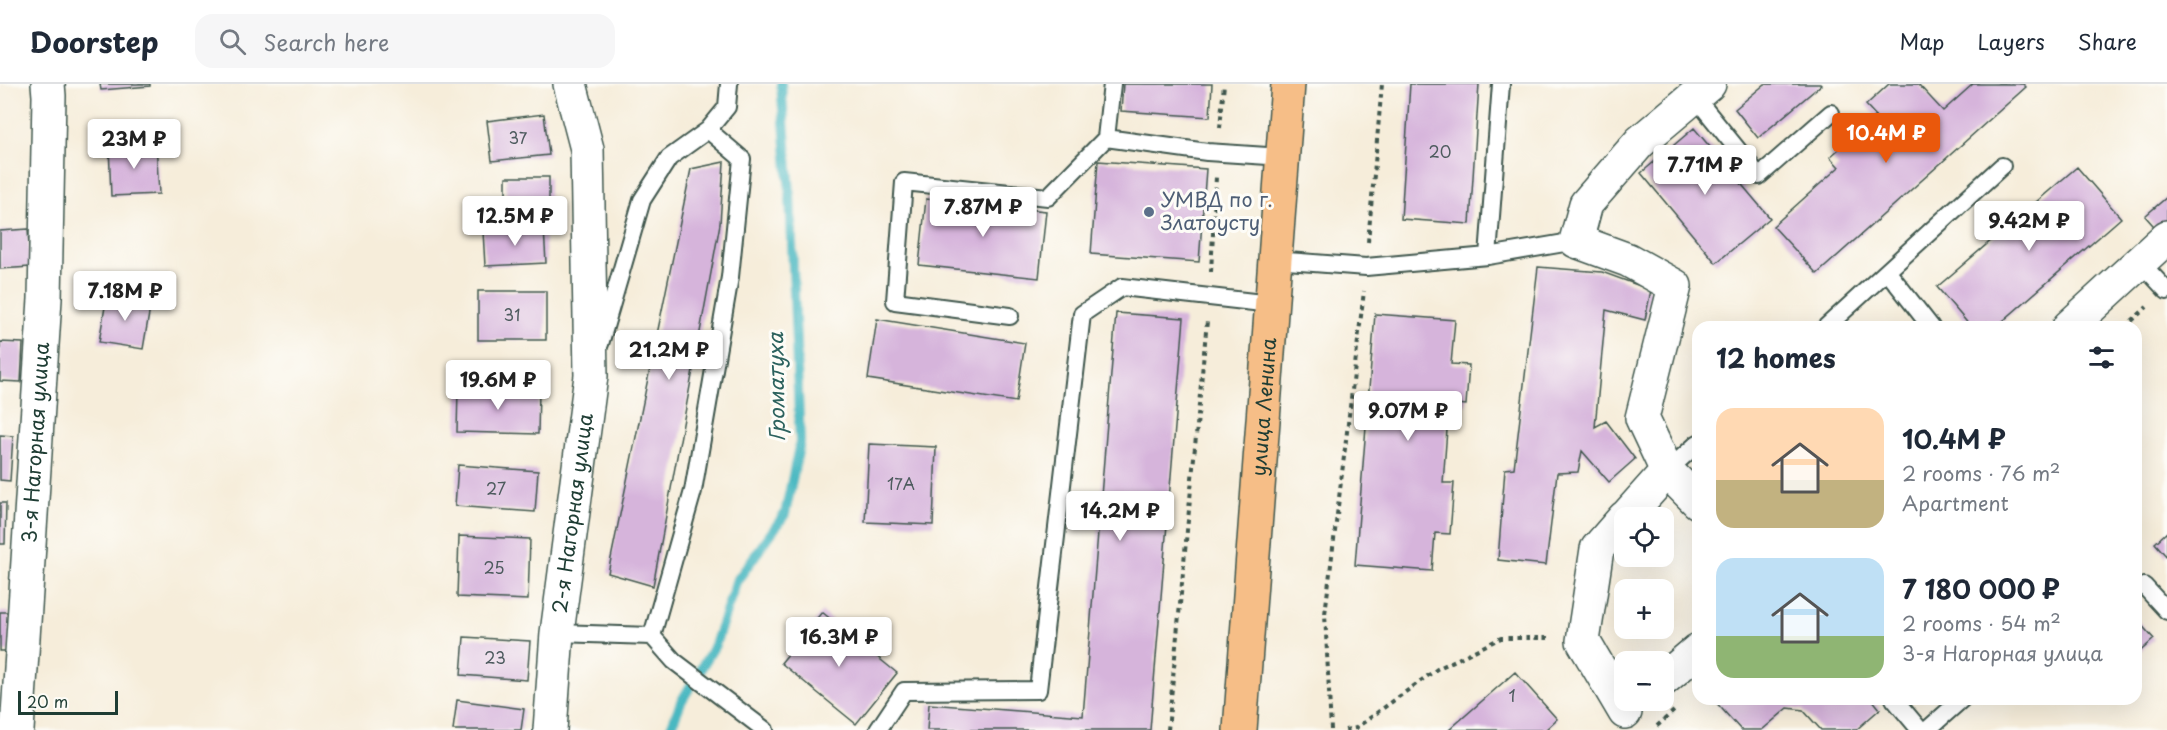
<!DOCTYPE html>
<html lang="en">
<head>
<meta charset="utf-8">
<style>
  :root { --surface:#fff; --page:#f6f6f7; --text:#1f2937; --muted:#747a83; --line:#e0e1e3; --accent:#ea580c }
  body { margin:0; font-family:"Playpen Sans",sans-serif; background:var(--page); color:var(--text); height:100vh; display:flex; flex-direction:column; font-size:22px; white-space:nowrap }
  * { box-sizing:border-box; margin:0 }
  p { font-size:20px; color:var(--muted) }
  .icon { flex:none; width:33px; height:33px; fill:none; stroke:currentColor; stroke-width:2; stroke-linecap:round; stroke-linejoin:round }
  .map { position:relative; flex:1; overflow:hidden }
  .details { position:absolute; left:1692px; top:237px; width:450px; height:384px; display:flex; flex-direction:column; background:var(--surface); border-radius:18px; box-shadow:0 6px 24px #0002 }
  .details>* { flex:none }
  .controls { position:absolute; left:1614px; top:423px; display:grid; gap:12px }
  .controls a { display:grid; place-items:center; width:60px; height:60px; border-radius:12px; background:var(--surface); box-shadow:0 6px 24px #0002; font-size:30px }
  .scale { position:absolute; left:18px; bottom:15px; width:100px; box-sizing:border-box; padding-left:6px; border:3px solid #1f3d34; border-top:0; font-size:16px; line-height:21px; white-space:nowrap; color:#1f3d34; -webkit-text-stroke:4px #fdfcf7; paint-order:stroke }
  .price { position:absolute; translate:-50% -51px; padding:0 14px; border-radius:6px; background:#fff; color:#222; font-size:20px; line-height:39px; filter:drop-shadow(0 2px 3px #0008) }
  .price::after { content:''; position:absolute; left:50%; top:36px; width:18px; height:14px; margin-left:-9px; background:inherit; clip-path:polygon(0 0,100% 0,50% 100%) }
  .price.active { background:var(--accent); color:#fff }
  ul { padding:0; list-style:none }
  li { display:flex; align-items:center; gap:18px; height:150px; padding:0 24px }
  li span { display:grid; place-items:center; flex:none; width:168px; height:120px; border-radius:18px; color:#555 }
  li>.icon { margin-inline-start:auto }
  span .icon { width:72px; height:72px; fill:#fffc; stroke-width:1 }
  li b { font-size:26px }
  h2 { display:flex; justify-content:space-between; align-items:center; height:72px; padding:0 24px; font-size:26px }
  header { display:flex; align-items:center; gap:36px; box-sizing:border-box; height:84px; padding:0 30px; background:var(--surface); border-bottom:2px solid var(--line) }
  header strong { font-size:28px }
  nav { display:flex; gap:33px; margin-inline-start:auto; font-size:21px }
  .search { width:420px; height:54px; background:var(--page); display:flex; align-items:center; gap:15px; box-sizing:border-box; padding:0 21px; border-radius:18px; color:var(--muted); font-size:22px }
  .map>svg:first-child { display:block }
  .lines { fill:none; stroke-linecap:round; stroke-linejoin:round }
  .stream { stroke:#49b8c1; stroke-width:10 }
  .building { fill:#d6b4db }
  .lane-casing { stroke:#3f574d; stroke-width:20 }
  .street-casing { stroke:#3f574d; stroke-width:36 }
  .primary-casing { stroke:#3f574d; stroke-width:36 }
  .path { stroke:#3f574d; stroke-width:4; stroke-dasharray:4.5 4.5; stroke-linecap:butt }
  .lane { stroke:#fff; stroke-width:16 }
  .street { stroke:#fff; stroke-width:33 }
  .primary { stroke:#f6be87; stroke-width:33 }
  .service-dot { fill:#5c6f8a; stroke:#fdfcf7; stroke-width:2 }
  .labels { text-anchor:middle; stroke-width:6; stroke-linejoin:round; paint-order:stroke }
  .number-label { font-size:16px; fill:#4d5b5e }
  .service-label { font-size:20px; fill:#4e5e75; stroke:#fdfcf7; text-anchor:start }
  .street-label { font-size:20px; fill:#1f3d34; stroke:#fdfcf7 }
  .water-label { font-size:21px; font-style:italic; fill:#2c625e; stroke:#fdfcf7 }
</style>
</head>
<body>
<header>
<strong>Doorstep</strong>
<div class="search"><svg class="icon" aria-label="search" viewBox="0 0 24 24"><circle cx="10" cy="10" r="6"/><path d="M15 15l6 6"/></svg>Search here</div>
<nav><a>Map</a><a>Layers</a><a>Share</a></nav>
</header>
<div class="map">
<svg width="2167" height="646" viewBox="0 0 2167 646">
  <rect width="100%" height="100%" fill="#fdfcf7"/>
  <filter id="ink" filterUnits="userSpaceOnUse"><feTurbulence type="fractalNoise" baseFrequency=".0167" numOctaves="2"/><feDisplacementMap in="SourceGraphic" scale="12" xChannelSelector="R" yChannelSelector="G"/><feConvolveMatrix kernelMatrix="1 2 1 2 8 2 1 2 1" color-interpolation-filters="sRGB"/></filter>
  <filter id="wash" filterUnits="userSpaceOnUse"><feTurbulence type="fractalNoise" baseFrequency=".008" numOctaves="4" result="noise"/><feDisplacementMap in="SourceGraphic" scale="24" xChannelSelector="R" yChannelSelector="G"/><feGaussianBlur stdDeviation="1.35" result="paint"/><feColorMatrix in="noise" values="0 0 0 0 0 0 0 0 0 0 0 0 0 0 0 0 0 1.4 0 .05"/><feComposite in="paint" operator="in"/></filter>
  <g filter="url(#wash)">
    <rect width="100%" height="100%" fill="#f6edda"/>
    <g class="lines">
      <path class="stream" d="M670 646 681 618 715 561 736 498 785 430 800 358 790 109 781 0"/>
    </g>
    <g id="blocks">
      <path class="building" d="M100 0H150V2L101 6Z
        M1123 0H1212L1210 33 1121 27Z
        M1410 0H1479L1470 140 1401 135Z
        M1765 0H1820L1821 1 1758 54 1735 25Z
        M1889 0H1918L1943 27 1973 0H2023L2026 3 1817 190 1773 142 1839 83 1830 73 1876 32 1866 21Z
        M544 30 549 71 492 77 487 37Z
        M1694 44 1770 134 1716 179 1641 89Z
        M156 59 159 110 111 112 109 61Z
        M1098 77 1206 85 1199 178 1091 170Z
        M724 78 720 140 653 502 608 489 691 85Z
        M2077 83 2121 134 1996 243H1971L1937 203Z
        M506 93H549V131L506 132Z
        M2167 113V143L2160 149 2145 132Z
        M926 115 1046 127 1039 194 919 181Z
        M544 144 546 179 485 182 483 147Z
        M28 145 30 183 0 185V147Z
        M1538 183 1602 188 1651 206 1645 236 1606 226 1595 343 1606 337 1635 375 1609 398 1582 367 1578 388 1557 389 1546 481 1498 476 1505 385 1514 384Z
        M478 207H546V256H478Z
        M107 211 151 218 143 265 99 258Z
        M1116 229 1184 234 1150 646H927L929 620 1083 632Z
        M1375 230 1455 236 1451 280 1469 281 1466 321 1449 319 1443 399H1454L1450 450 1435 449 1432 487 1355 481Z
        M877 235 1025 259 1016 318 868 295Z
        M0 258 23 259 21 298 0 297Z
        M458 305 539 306 538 350 457 348Z
        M0 351 13 352 10 397 0 396Z
        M869 360 936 363 933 441 865 438Z
        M458 381 538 387 535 428 455 422Z
        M0 419H6L5 460H0Z
        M2167 448V473L2155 459Z
        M459 452 530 455 528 516 457 513Z
        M0 528H9V567H0Z
        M822 528 897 589 856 640 781 579Z
        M2137 536 2154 555 2136 571V537Z
        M464 553 530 557 527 596 461 591Z
        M1515 588 1557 635 1545 646H1449Z
        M1713 615H1872L1880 625 1856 646H1821L1803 626 1788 624 1762 646H1741Z
        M457 616 524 625 521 646H453Z"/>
    </g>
  </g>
  <g filter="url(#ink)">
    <use href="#blocks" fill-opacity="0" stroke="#3f574d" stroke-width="1.5"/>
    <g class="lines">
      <g class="lane-casing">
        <path id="lane" d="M1501 0 1488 172 1576 157
          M1695 13 1759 92 1831 29
          M1106 54 1207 68 1282 73
          M1274 176 1366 183 1488 172
          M2140 178 2167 207
          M1887 187 1931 243
          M1010 232 895 217 904 98 1048 113 1106 54 1112 0
          M1826 243 2002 82
          M600 260 642 116 669 74 708 46
          M1667 387 1698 359
          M2144 502 2167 527
          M557 549 652 552 674 577 765 646
          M652 552 693 407 730 193 742 75 708 46 727 23 729 0
          M1894 615 1920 646
          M878 646 904 607 1038 606 1082 230 1122 203 1271 220
          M1927 646 1962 615"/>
      </g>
      <g class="street-casing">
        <g id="street">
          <path d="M2069 243 2167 153"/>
          <path d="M1667 387 1698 418"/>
          <path d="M1624 434 1597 465 1583 557 1625 628"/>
          <path d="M1625 434 1667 387 1642 334 1675 202 1628 176 1576 157 1586 120 1640 58 1709 0"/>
          <path d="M1664 595 1698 566"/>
          <path id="s1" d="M17 646 45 215 49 12 48 0"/>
          <path id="s2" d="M550 646 557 549 591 292 587 65 570 0"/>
        </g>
      </g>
      <g class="primary-casing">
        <g id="primary">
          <path id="s3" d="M1240 646 1288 0"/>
        </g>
      </g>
      <path class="path" d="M1220 44 1224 0
        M1368 158 1382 0
        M1211 188 1216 93
        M2125 243 2147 223
        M1657 642 1674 627
        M1168 646 1207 237
        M1331 646 1325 530 1364 207
        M1345 646 1356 644 1437 585 1501 554H1552"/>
      <use href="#lane" class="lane"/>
      <use href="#street" class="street"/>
      <use href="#primary" class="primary"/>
    </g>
  </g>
  <circle class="service-dot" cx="1149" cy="128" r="6"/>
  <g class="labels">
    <g class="number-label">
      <text x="518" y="60">37</text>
      <text x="1440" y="74">20</text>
      <text x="512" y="237">31</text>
      <text x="901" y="406">17А</text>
      <text x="496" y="411">27</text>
      <text x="494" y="490">25</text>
      <text x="495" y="580">23</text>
      <text x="1512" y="618">1</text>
    </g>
    <g class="service-label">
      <text x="1161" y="123">УМВД по г.<tspan x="1161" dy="23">Златоусту</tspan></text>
    </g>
    <g class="street-label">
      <text dy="7" stroke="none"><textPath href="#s3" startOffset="324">улица Ленина</textPath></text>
      <text dy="7" stroke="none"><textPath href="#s1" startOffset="288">3-я Нагорная улица</textPath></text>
      <text dy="7" stroke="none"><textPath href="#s2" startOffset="218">2-я Нагорная улица</textPath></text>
    </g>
    <g class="water-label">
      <text transform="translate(777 303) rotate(-91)" y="7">Громатуха</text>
    </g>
  </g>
</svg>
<div class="controls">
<a><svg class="icon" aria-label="locate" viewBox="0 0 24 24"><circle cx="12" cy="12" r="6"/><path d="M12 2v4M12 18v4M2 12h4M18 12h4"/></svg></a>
<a>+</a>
<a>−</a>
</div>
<div class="scale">20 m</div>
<b class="price active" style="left:1886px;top:80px">10.4M ₽</b>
<b class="price" style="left:134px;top:86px">23M ₽</b>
<b class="price" style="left:1705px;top:112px">7.71M ₽</b>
<b class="price" style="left:983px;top:154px">7.87M ₽</b>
<b class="price" style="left:515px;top:163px">12.5M ₽</b>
<b class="price" style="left:2029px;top:168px">9.42M ₽</b>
<b class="price" style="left:125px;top:238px">7.18M ₽</b>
<b class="price" style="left:669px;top:297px">21.2M ₽</b>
<b class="price" style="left:498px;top:327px">19.6M ₽</b>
<b class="price" style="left:1408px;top:358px">9.07M ₽</b>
<b class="price" style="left:1120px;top:458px">14.2M ₽</b>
<b class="price" style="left:839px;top:584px">16.3M ₽</b>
<section class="details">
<h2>12 homes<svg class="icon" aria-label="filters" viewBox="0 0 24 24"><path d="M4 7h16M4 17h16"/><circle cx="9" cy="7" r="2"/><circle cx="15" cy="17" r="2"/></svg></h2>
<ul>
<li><span style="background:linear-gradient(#ffd9b3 60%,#c2b280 0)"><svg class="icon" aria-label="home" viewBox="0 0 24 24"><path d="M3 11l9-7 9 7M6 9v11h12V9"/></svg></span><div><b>10.4M ₽</b><p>2 rooms · 76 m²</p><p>Apartment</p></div></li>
<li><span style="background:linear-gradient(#bfe0f5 65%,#8fb573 0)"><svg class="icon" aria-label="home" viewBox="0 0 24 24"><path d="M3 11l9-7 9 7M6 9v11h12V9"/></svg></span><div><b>7 180 000 ₽</b><p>2 rooms · 54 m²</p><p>3-я Нагорная улица</p></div></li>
</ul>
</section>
</div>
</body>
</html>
